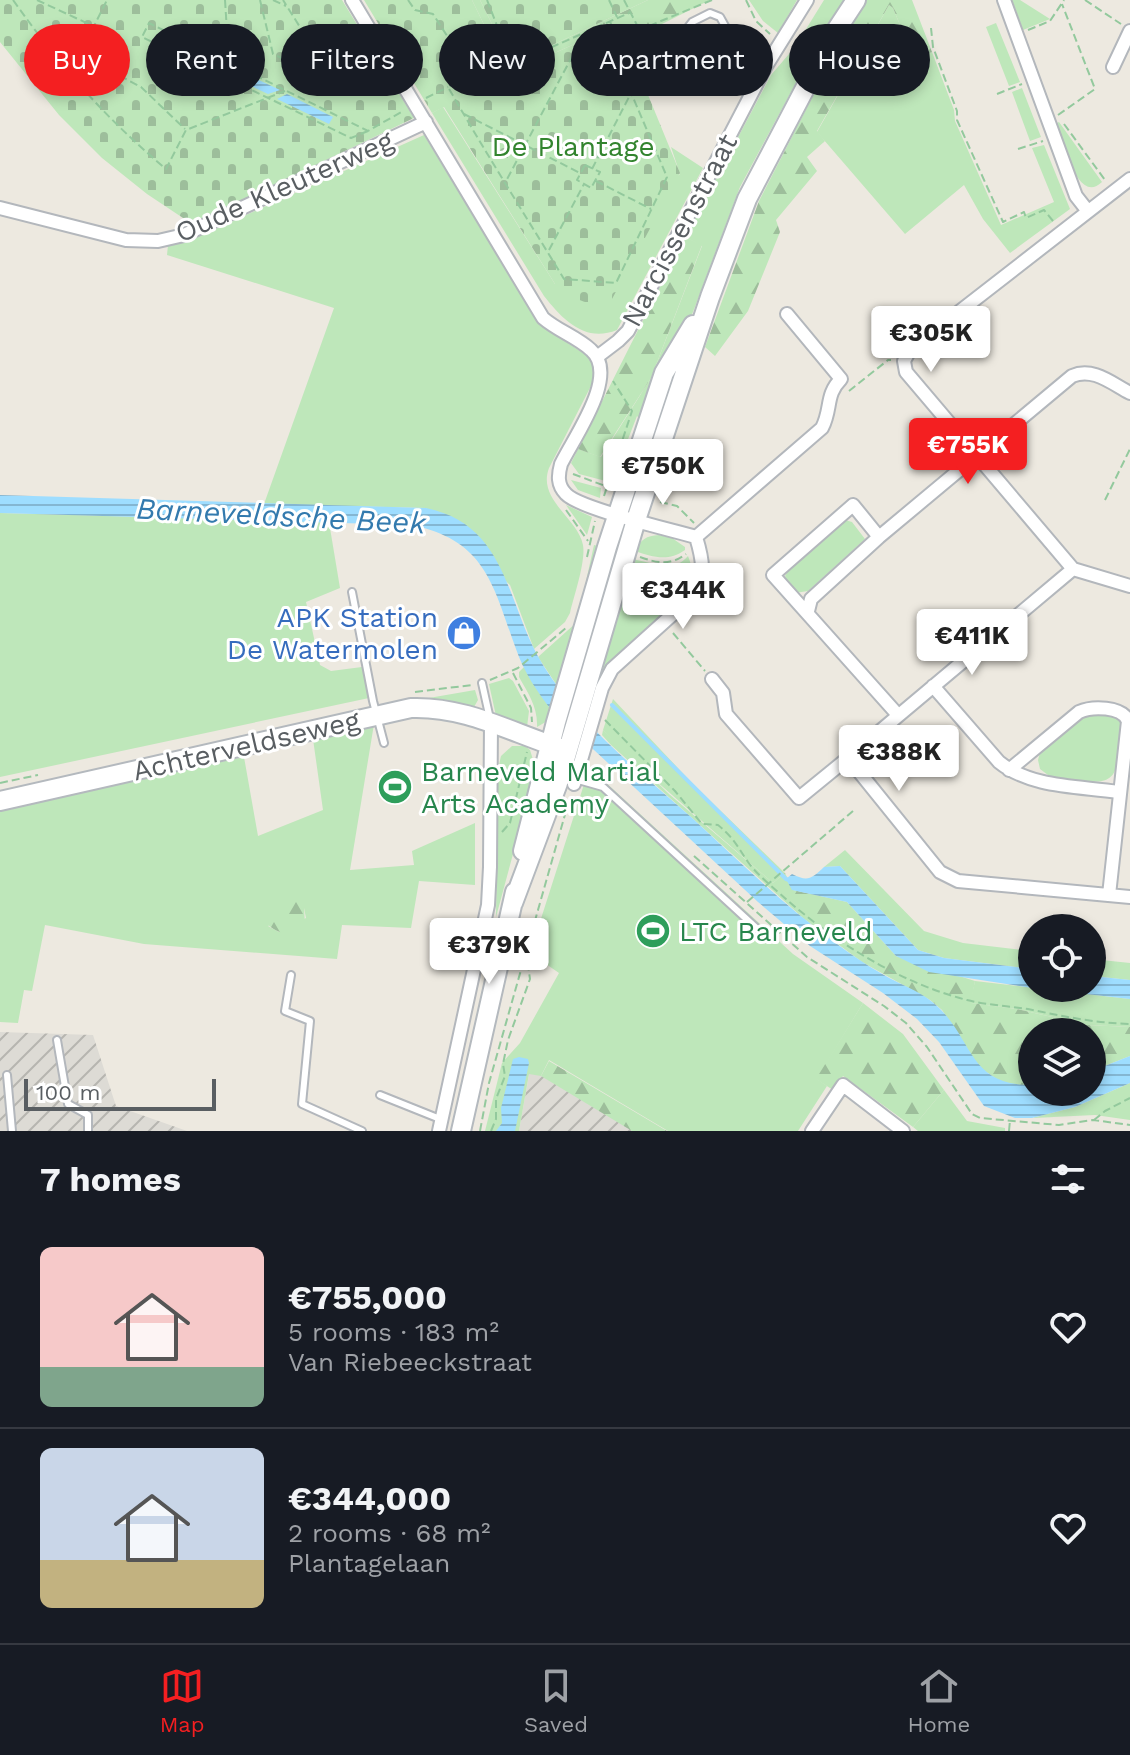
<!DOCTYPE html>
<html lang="en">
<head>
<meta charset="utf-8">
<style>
  :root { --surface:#171b24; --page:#242831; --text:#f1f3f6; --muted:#9ea1a6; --line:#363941; --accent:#f41f21 }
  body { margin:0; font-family:"Work Sans",sans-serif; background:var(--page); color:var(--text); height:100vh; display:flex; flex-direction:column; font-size:30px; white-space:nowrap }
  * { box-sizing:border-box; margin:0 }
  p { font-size:26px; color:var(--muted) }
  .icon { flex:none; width:44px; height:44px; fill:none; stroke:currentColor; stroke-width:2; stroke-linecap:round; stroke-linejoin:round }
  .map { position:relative; height:1131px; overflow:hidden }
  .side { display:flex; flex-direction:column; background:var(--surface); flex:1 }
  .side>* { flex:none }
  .hud { position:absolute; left:24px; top:24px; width:1082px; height:72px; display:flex; gap:16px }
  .buttons { position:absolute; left:1018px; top:914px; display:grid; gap:16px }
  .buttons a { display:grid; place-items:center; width:88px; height:88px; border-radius:50%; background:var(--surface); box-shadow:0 4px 12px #0003; font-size:40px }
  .scale { position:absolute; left:24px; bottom:20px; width:192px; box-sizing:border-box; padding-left:8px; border:4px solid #595e62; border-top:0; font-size:22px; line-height:28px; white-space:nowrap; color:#595e62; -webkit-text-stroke:6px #fff; paint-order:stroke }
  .price { position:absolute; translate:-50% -68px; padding:0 18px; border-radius:8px; background:#fff; color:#222; font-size:26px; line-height:52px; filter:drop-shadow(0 2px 4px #0008) }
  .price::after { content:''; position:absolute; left:50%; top:48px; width:24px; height:18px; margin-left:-12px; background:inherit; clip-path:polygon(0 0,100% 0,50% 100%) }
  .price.on { background:var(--accent); color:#fff }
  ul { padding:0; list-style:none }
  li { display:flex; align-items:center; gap:24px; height:200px; padding:0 40px }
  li+li { border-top:2px solid var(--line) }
  li span { display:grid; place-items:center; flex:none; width:224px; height:160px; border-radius:12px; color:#555 }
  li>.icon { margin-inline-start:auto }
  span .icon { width:96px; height:96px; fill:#fffc; stroke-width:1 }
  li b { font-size:34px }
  h2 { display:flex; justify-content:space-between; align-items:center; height:96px; padding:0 40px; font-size:34px }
  .pill { padding:0 28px; border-radius:36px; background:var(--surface); box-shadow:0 4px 12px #0003; font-size:28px; line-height:72px }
  .pill.on { background:var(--accent); color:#fff }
  .dock { display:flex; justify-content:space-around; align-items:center; height:112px; border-top:2px solid var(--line); background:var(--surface); font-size:22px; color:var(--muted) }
  .dock a { display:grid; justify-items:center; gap:4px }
  .dock .on { color:var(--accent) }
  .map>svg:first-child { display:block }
  .industrial { fill:url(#industrial-furrows) }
  .grass { fill:#bee7ba; fill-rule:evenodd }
  .forest { fill:url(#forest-firs) }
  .cemetery { fill:url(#cemetery-stones) }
  .water { fill:url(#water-rules) }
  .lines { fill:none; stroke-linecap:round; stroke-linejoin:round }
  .stream { stroke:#9eddff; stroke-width:4 }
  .lane-casing { stroke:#b3b7bc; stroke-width:10 }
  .street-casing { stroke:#b3b7bc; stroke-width:16 }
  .secondary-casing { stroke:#b4b9be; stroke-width:22 }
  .path { stroke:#93c99d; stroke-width:2; stroke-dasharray:8 4; stroke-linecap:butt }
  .lane { stroke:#fff; stroke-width:6 }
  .street { stroke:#fff; stroke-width:12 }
  .secondary { stroke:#fff; stroke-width:18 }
  .labels { text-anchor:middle; stroke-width:6; stroke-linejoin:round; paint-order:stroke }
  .park-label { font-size:28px; fill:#32842e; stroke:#fff }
  .street-label { font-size:28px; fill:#595e62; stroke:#fff }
  .shop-label { font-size:28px; fill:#366cbe; stroke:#fff; text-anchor:end }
  .leisure-label { font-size:28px; fill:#27864d; stroke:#fff; text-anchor:start }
  .water-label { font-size:30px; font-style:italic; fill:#337aae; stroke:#fff }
</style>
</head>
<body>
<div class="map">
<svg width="1130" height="1131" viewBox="0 0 1130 1131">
  <defs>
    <pattern id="industrial-furrows" width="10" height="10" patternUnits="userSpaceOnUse" patternTransform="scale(2)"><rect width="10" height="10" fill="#dddbd5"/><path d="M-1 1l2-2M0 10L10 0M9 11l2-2" fill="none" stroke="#b6b5b0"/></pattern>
    <pattern id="forest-firs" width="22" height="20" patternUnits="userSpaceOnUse" patternTransform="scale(2)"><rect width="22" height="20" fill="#bee7ba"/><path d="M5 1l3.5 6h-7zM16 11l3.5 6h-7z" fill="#9dbe9b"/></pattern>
    <pattern id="cemetery-stones" width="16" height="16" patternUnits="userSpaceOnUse" patternTransform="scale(2)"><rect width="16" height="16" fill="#bee7ba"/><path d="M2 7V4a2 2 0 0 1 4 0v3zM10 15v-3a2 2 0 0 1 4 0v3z" fill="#9dbe9b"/></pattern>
    <pattern id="water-rules" width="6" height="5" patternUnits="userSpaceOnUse" patternTransform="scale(2)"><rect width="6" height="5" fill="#9eddff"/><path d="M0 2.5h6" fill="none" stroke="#84b6d2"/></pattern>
  </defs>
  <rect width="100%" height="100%" fill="#ede9e0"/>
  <path class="industrial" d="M0 1032 93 1035 116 1106 187 1131H0Z
    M530 1069 636 1131H519Z"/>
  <path class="grass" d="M749 0H797L778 33 763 21Z
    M824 0H845L820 38 740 187 693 312 642 422 637 416 620 460 622 472 617 484 579 474 571 463 578 449 601 457 651 378 702 246 685 237 771 75 795 47Z
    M1012 0H1020L1050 19 1023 30Z
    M889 5 893 8 914 59 932 52 954 110 955 121 1001 225 1054 202 1032 148 1044 145 1070 209 1010 253 983 219 964 185 905 234 817 132Z
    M996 23 1020 82 1009 86 986 27Z
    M1022 88 1041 137 1030 141 1012 92Z
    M443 107 555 284 680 174 671 147 703 168 617 330C585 343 563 320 544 296L432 113Z
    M1059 122 1102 182C1077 206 1063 140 1057 123Z
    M424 135 539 324 589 357 595 372 592 384 549 468C537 500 578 518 583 545 586 561 574 596 570 613L565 622 534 649 510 585 426 508 264 504 334 308 167 255 168 245 186 242Z
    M571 480 601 488 600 498 578 490Z
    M566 505 592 517 587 535Z
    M0 513 329 522 340 588 306 602 320 665 331 671 362 667 369 698 0 777Z
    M845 520 852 522 865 539 808 591 795 593 789 586 785 576 790 568Z
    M659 535 672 538 685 547V550C668 562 653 557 635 551 641 539 646 536 659 535Z
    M594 545 602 547 560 690 538 657 577 622Z
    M688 556C691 564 694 572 691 580 683 610 633 637 612 660 599 674 596 693 584 708L631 559C652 561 670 576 688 556Z
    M524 667 553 712 549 720 537 727C538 707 528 693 519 677V672Z
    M509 678 513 681 529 711 527 727 496 716 489 684Z
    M475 690 478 700 474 707 443 700 423 699Z
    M613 699 692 783 785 873 773 883 624 753 603 730Z
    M1088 712 1120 718 1123 722C1116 789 1118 785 1052 778L1040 769 1038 760 1041 749Z
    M374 724 350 870 414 865 412 851 475 823V885L419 881 411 928 342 925 337 959 144 944 45 925 32 991 24 990 18 1023 0 1022V808L244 757 258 836 323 810 313 739ZM304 908 306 918 279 932 268 926Z
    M512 746H525L530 750 536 769 496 917 498 769 501 756Z
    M587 775 603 780 793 954 863 1003 817 1079 827 1086 798 1131H668L549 1060 541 1076 529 1074 519 1131H485L502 1063 520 1043 559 973 530 953Z
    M845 850 924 931 963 943 1032 951V969L944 958 918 950 840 866 824 867Z
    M1092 959 1130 963V980L1092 976Z
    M975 981 1130 999V1027L1087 1025 1017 1009 970 1003Z
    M1130 1083V1120L1095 1115 1032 1118 1075 1107Z
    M944 1090 967 1121 1005 1128V1131H918L913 1127Z"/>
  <path class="forest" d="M472 0H480L512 64 648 0H710L626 42 619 24 508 74Z
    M866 0H912L932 52 914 59 893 8 889 5 817 131 825 141 807 157 817 171 776 220 780 232 748 311 715 356 705 347 759 201 840 43Z
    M685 237 702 245 651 378 600 457 578 449Z
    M603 730 669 794 773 883 785 873 793 890 847 902 896 956 975 981 971 1003 1017 1009 1087 1025 1130 1027V1056L1092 1071V1032H1032V1085H1012L1001 1082 979 1067 942 1010 930 1000 862 962 803 918 611 745 602 735Z
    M281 900 297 902 304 908 305 924C294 938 278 935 266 923L264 915 266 906Z
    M863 1003 903 1034 944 1090 913 1127 843 1076 833 1090 816 1079Z
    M549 1061 667 1131H632L541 1076Z"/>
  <path class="cemetery" d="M0 0H342L414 118 192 224 147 194 102 158 59 115 0 42Z
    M364 0H472L508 74 619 24 680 173 612 299C590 310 572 298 555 284L444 107 432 113Z
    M480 0H648L512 64Z"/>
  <path class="water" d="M161 32 225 64 226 73 158 40Z
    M233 68 280 90 268 94 234 78Z
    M287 94 333 117 329 124 277 99Z
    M0 495 426 508C509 525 506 606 543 665 580 725 639 771 691 817 737 859 782 904 833 941 849 953 866 965 884 975 899 984 917 990 931 1001 974 1034 965 1086 1032 1085V1092H1092V1071L1130 1056V1083L1075 1107 1032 1118H1015L984 1106 939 1042 917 1019 883 993 810 946 758 902 553 712C537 692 524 672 516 649 493 586 487 541 412 525L0 513Z
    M840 866 918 950 944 958 1032 969V988L929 972 896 956 847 902 792 890 786 879 792 874C808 882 811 879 824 867Z
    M1092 976 1130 980V999L1033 988H1092Z
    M519 1057 528 1059 529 1063 515 1131H496L502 1123 501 1108 513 1059Z"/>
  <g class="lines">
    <path class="stream" d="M612 705 786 879 789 880"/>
    <g class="lane-casing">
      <path id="lane" d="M740 53 723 78 702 64 685 31 692 22 710 13 720 17 740 53 766 66
        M352 592 373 701 384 743
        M482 683 490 719
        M575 779 603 787 766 937
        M291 975 285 1011 310 1021 302 1104 362 1131
        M57 1040 68 1104 88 1115V1131
        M7 1075 12 1131
        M380 1095 440 1119"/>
    </g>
    <g class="street-casing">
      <path id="street" d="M352 0 543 318C558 331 577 337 591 350 620 375 574 437 561 464 558 475 557 485 566 494 580 509 672 530 696 537
        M1004 0 1076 196 1087 210
        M1113 67 1130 31
        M1130 179 910 350 904 361 906 372 1073 569 1130 586
        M0 208 126 240 158 241 184 235 426 122
        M597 357 618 341 628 331 766 66 807 0
        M696 537 822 428C832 409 825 395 841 379L787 314
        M879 537 853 505 773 575 898 715
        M808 611 811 599 879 537 1072 376C1093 367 1111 383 1130 393
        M712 679 723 693 726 714 799 798 848 758 940 872 958 881 1130 897
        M933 686 999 762C1031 788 1079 786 1118 792
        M848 758 1073 569
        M1009 770 1079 712C1092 706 1122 706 1128 721L1109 895
        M574 784 602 688 612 669 693 596C706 576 703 560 696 537
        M439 1131 488 905 490 867 491 722
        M812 1131 843 1085 903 1131"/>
    </g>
    <g class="secondary-casing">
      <path id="secondary" d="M0 801 411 708C465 706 510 732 560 748
        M523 851 556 722 607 547 664 373 693 325
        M513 903 558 783 636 520 710 297 747 199 833 35 856 0
        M461 1131 515 892"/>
    </g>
    <path class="path" d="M13 0C61 67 102 115 166 169L186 130 285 91
      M37 0 93 26
      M225 0 230 79
      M260 0 273 54 335 83 283 0
      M273 0 286 6
      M408 0 415 10 433 14 460 56 497 66 524 49
      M487 0 505 46 508 48 552 47 629 13
      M609 0 617 17
      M624 0 639 29
      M746 0 756 21 770 34
      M1085 0 1121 24
      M931 28 933 47 957 111V120L1003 222 1024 212 1026 218 1044 210 1053 221
      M1028 30 1050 21 1064 0
      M627 35 712 0
      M600 61 615 36 610 21
      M487 63 448 87C485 152 525 215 564 279L616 283 667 177 623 74 576 49 505 183
      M109 70 141 87 185 129
      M84 91 107 69 94 26 107 0
      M997 94 1022 84
      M426 98 448 87
      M464 114 580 173
      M1058 115 1095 89 1062 4
      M1064 124 1105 180
      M368 131 351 138 142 37 149 23 368 131 403 111
      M1018 149 1043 141
      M585 165 600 172 591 188 577 180Z
      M592 169 630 95
      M596 181 651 209
      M549 250 584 184
      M849 391 888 360H891
      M573 474 608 487
      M604 496 632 411 613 381
      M1105 500 1130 449
      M660 502 677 506 694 523
      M566 510 588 541
      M587 557 595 521
      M640 557C657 563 670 566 686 554
      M673 633 705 671
      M513 673 531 708 532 722
      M490 680 518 668 566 628
      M415 692 472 685
      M605 720 675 791 702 824 718 825C734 838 737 846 748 862 757 875 775 889 787 900 839 945 901 983 967 1000 987 1005 1008 1006 1028 1009 1062 1016 1094 1023 1130 1024
      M591 769 606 777
      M0 783 38 775
      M502 832 510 823 527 752
      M694 856 807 957 884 1006 906 1023 927 1047 972 1114 980 1118 1059 1125 1093 1120 1130 1125
      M747 902 853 811
      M1094 1120 1105 1111 1130 1098
      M480 1131 489 1083 568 804
      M491 1131 496 1119V1099L505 1076 503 1064 508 1040 530 979 526 951
      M1009 1131 1010 1120"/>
    <use href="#lane" class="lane"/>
    <use href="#street" class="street"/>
    <use href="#secondary" class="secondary"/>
  </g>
  <defs>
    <g id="shop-disc" transform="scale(1.8)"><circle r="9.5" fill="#3f7fe0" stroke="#fff"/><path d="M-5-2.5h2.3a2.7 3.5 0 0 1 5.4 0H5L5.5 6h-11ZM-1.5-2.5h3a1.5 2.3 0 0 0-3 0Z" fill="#fff"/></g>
    <g id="stadium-disc" transform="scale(1.8)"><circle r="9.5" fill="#2e9e5b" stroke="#fff"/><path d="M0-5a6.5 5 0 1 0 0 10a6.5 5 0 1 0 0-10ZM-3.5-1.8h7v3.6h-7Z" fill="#fff"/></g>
  </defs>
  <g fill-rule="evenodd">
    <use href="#shop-disc" x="464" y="633"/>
    <use href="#stadium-disc" x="395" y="787"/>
    <use href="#stadium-disc" x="653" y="931"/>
  </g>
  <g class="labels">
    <g class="park-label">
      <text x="573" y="156">De Plantage</text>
    </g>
    <g class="street-label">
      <text transform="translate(284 186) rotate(-24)" y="10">Oude Kleuterweg</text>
      <text transform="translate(679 230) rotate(-62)" y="10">Narcissenstraat</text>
      <text transform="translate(246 745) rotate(-13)" y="10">Achterveldseweg</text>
    </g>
    <g class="shop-label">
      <text x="438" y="627">APK Station<tspan x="438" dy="32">De Watermolen</tspan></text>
    </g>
    <g class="leisure-label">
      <text x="421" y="781">Barneveld Martial<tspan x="421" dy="32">Arts Academy</tspan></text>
      <text x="679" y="941">LTC Barneveld</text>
    </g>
    <g class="water-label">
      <text transform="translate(281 516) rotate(3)" y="10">Barneveldsche Beek</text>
    </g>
  </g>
</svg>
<div class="buttons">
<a><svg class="icon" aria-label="locate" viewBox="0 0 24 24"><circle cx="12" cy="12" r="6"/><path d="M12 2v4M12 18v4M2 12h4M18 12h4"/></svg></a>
<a><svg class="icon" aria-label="layers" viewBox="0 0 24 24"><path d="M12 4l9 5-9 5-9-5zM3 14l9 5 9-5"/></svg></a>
</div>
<div class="scale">100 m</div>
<b class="price" style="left:931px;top:374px">€305K</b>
<b class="price on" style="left:968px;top:486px">€755K</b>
<b class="price" style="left:663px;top:507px">€750K</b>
<b class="price" style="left:683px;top:631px">€344K</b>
<b class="price" style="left:972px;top:677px">€411K</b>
<b class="price" style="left:899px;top:793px">€388K</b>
<b class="price" style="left:489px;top:986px">€379K</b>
<div class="hud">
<a class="pill on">Buy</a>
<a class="pill">Rent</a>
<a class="pill">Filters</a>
<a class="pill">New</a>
<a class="pill">Apartment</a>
<a class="pill">House</a>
</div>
</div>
<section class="side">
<h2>7 homes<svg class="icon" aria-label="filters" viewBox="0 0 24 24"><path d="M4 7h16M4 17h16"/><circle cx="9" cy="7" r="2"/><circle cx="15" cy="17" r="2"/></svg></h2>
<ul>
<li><span style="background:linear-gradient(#f6c9c9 75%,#7fa58c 0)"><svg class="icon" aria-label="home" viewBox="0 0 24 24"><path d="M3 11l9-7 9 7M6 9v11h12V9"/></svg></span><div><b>€755,000</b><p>5 rooms · 183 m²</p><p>Van Riebeeckstraat</p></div><svg class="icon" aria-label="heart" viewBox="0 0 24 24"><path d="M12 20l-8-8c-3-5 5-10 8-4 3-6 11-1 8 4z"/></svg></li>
<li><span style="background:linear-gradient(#c9d6e8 70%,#c2b280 0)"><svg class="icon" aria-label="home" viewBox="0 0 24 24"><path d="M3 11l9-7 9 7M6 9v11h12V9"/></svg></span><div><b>€344,000</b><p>2 rooms · 68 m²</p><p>Plantagelaan</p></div><svg class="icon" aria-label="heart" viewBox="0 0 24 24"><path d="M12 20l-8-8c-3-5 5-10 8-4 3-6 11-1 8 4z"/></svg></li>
</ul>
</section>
<nav class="dock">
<a class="on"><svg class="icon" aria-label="map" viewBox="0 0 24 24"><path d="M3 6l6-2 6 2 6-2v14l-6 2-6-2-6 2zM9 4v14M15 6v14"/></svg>Map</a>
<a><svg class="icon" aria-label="saved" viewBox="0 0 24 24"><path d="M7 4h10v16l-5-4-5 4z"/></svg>Saved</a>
<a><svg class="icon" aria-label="home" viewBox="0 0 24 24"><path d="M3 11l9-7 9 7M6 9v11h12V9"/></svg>Home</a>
</nav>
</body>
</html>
